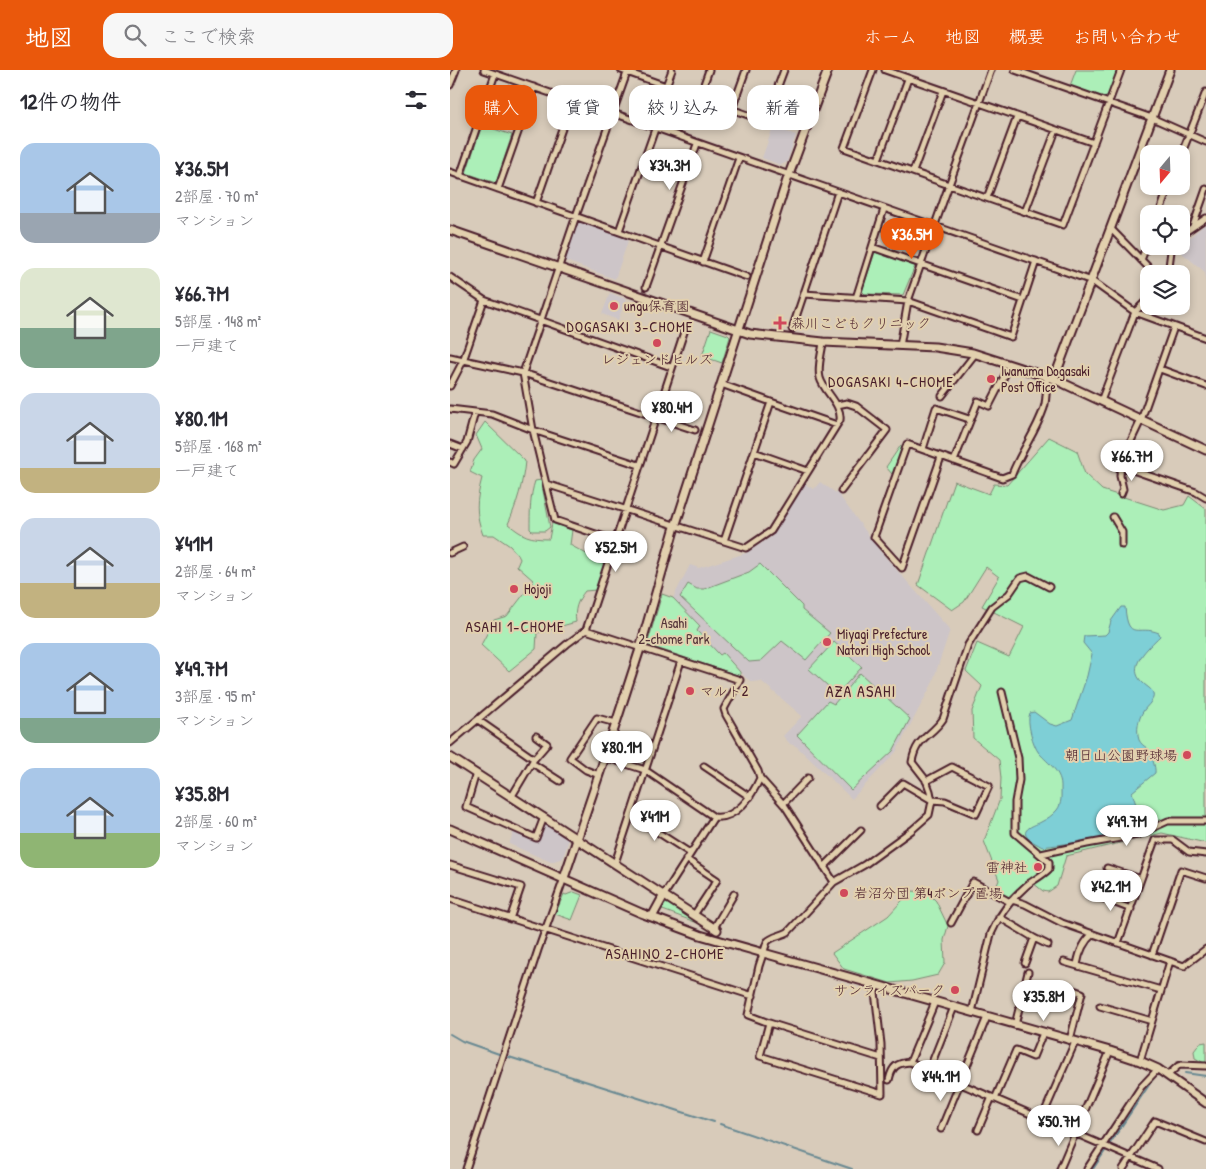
<!DOCTYPE html>
<html lang="ja">
<head>
<meta charset="utf-8">
<style>
  :root { --surface:#fff; --page:#f7f7f7; --text:#2b2b33; --muted:#7c7c81; --accent:#ea580c }
  body { margin:0; font-family:"Patrick Hand","Klee One",sans-serif; background:var(--page); color:var(--text); height:100vh; display:flex; flex-direction:column; font-size:19px; white-space:nowrap }
  * { box-sizing:border-box; margin:0 }
  p { font-size:16px; color:var(--muted) }
  .icon { flex:none; width:28px; height:28px; fill:none; stroke:currentColor; stroke-width:2; stroke-linecap:round; stroke-linejoin:round }
  .map { position:relative; flex:1; overflow:hidden }
  .details { display:flex; flex-direction:column; background:var(--surface); width:450px }
  .details>* { flex:none }
  .hud { position:absolute; left:15px; top:15px; width:475px; height:45px; display:flex; gap:10px }
  .needle { width:32px; rotate:199deg }
  .buttons { position:absolute; left:690px; top:75px; display:grid; gap:10px }
  .buttons a { display:grid; place-items:center; width:50px; height:50px; border-radius:10px; background:var(--surface); box-shadow:0 2px 8px #0003; font-size:25px }
  .price { position:absolute; translate:-50% -42px; padding:0 11px; border-radius:18px; background:#fff; color:#222; font-size:16px; line-height:32px; filter:drop-shadow(0 1px 2px #0008) }
  .price::after { content:''; position:absolute; left:50%; top:30px; width:15px; height:11px; margin-left:-8px; background:inherit; clip-path:polygon(0 0,100% 0,50% 100%) }
  .price.on { background:var(--accent); color:#fff }
  ul { padding:0; list-style:none }
  li { display:flex; align-items:center; gap:15px; height:125px; padding:0 20px }
  li span { display:grid; place-items:center; flex:none; width:140px; height:100px; border-radius:15px; color:#555 }
  li>.icon { margin-inline-start:auto }
  span .icon { width:60px; height:60px; fill:#fffc; stroke-width:1 }
  li b { font-size:21px }
  h2 { display:flex; justify-content:space-between; align-items:center; height:60px; padding:0 20px; font-size:21px }
  .pill { padding:0 18px; border-radius:15px; background:var(--surface); box-shadow:0 2px 8px #0003; font-size:18px; line-height:45px }
  .pill.on { background:var(--accent); color:#fff }
  header { display:flex; align-items:center; gap:30px; box-sizing:border-box; height:70px; padding:0 25px; background:var(--accent); color:#fff }
  header strong { font-size:24px }
  nav { display:flex; gap:28px; margin-inline-start:auto; font-size:18px }
  .search { width:350px; height:45px; background:var(--page); display:flex; align-items:center; gap:12px; box-sizing:border-box; padding:0 18px; border-radius:15px; color:var(--muted); font-size:19px }
  main { display:flex; flex:1; min-height:0 }
  .map>svg:first-child { display:block }
  .built { fill:#cdc5c8 }
  .green { fill:#acefb8; stroke:#7b8772 }
  .water { fill:#7ecfd6; stroke:#698992 }
  .lines { fill:none; stroke-linecap:round; stroke-linejoin:round }
  .stream { stroke:#698992; stroke-width:2 }
  .street-casing { stroke:#4a1f2b; stroke-width:9 }
  .secondary-casing { stroke:#4a1f2b; stroke-width:11 }
  .street { stroke:#e2d0ae; stroke-width:5 }
  .secondary { stroke:#e2d0ae; stroke-width:7 }
  .poi-dot { fill:#d1495b; stroke:#e2d0ae; stroke-width:2 }
  .labels { text-anchor:middle; stroke-width:4; stroke-linejoin:round; paint-order:stroke }
  .poi-label { font-size:14px; fill:#4a1f2b; stroke:#e2d0ae; text-anchor:start }
  .park-label { font-size:14px; fill:#543439; stroke:#e2d0ae }
  .neighbourhood-label { font-size:15px; letter-spacing:1px; fill:#4a1f2b; stroke:#e2d0ae }
  .quarter-label { font-size:16px; letter-spacing:1px; fill:#4a1f2b; stroke:#e2d0ae }
</style>
</head>
<body>
<header>
<strong>地図</strong>
<div class="search"><svg class="icon" aria-label="search" viewBox="0 0 24 24"><circle cx="10" cy="10" r="6"/><path d="M15 15l6 6"/></svg>ここで検索</div>
<nav><a>ホーム</a><a>地図</a><a>概要</a><a>お問い合わせ</a></nav>
</header>
<main>
<section class="details">
<h2>12件の物件<svg class="icon" aria-label="filters" viewBox="0 0 24 24"><path d="M4 7h16M4 17h16"/><circle cx="9" cy="7" r="2"/><circle cx="15" cy="17" r="2"/></svg></h2>
<ul>
<li><span style="background:linear-gradient(#a9c7e8 70%,#9aa5b1 0)"><svg class="icon" aria-label="home" viewBox="0 0 24 24"><path d="M3 11l9-7 9 7M6 9v11h12V9"/></svg></span><div><b>¥36.5M</b><p>2部屋 · 70 m²</p><p>マンション</p></div></li>
<li><span style="background:linear-gradient(#dfe7d0 60%,#7fa58c 0)"><svg class="icon" aria-label="home" viewBox="0 0 24 24"><path d="M3 11l9-7 9 7M6 9v11h12V9"/></svg></span><div><b>¥66.7M</b><p>5部屋 · 148 m²</p><p>一戸建て</p></div></li>
<li><span style="background:linear-gradient(#c9d6e8 75%,#c2b280 0)"><svg class="icon" aria-label="home" viewBox="0 0 24 24"><path d="M3 11l9-7 9 7M6 9v11h12V9"/></svg></span><div><b>¥80.1M</b><p>5部屋 · 168 m²</p><p>一戸建て</p></div></li>
<li><span style="background:linear-gradient(#c9d6e8 65%,#c2b280 0)"><svg class="icon" aria-label="home" viewBox="0 0 24 24"><path d="M3 11l9-7 9 7M6 9v11h12V9"/></svg></span><div><b>¥41M</b><p>2部屋 · 64 m²</p><p>マンション</p></div></li>
<li><span style="background:linear-gradient(#a9c7e8 75%,#7fa58c 0)"><svg class="icon" aria-label="home" viewBox="0 0 24 24"><path d="M3 11l9-7 9 7M6 9v11h12V9"/></svg></span><div><b>¥49.7M</b><p>3部屋 · 95 m²</p><p>マンション</p></div></li>
<li><span style="background:linear-gradient(#a9c7e8 65%,#8fb573 0)"><svg class="icon" aria-label="home" viewBox="0 0 24 24"><path d="M3 11l9-7 9 7M6 9v11h12V9"/></svg></span><div><b>¥35.8M</b><p>2部屋 · 60 m²</p><p>マンション</p></div></li>
</ul>
</section>
<div class="map">
<svg width="756" height="1099" viewBox="0 0 756 1099">
  <rect width="100%" height="100%" fill="#d8cbba"/>
  <filter id="ink" filterUnits="userSpaceOnUse"><feTurbulence type="fractalNoise" baseFrequency=".02" numOctaves="2"/><feDisplacementMap in="SourceGraphic" scale="10" xChannelSelector="R" yChannelSelector="G"/><feConvolveMatrix kernelMatrix="1 2 1 2 8 2 1 2 1" color-interpolation-filters="sRGB"/></filter>
  <g filter="url(#ink)">
    <path class="built" d="M327 23 356 34 351 47 322 36Z
      M323 57 346 65 337 92 331 95 312 88Z
      M129 150 179 168 165 209 113 190 127 151Z
      M756 153V215L755 202 727 179Z
      M160 223 176 229 168 250 152 244Z
      M370 412 389 425 431 482 500 560 482 614 446 682 402 729 346 676 340 674 333 666 352 646 311 611 302 612 296 608 273 583 270 585 246 561 250 556 223 528 240 495 249 498 296 483 321 467 354 414 364 419Z
      M94 754 118 767V772L113 788 101 792 59 774 64 761 87 770Z"/>
    <path class="green" d="M626 0H668L658 25 654 27 620 16Z
      M32 55 62 65 46 113 16 103Z
      M425 182 465 196 453 225 415 224 412 221Z
      M261 259 278 265 280 267 272 293 252 286Z
      M35 352 75 391C73 413 67 434 58 454 73 466 79 469 99 469L102 453 122 460 120 475 155 494 146 520 135 521C127 531 124 540 126 552L87 563 86 579 59 601 31 575 44 550 57 546 84 511 67 496 70 489 68 485 60 476 44 465H33C25 443 26 431 32 408L20 402 24 390 32 379 26 365Z
      M599 367 627 381 635 404 652 420 714 440 734 435 739 426 756 439V773L712 763 616 786 607 816 598 822 593 821 578 809 558 827 545 820 549 810 534 771 550 729 551 708 549 690 523 668 522 641 532 616 516 601 527 573 559 587 574 557 532 536 549 507 536 497 514 532 502 540 468 515 504 411 539 424 544 414 557 415Z
      M451 375 454 377 442 404 436 397Z
      M91 410 100 457 95 461H82L80 459C80 442 80 426 85 411Z
      M310 494 352 536V540L380 563 356 590 332 571 311 591 299 592 230 527 238 514 247 519H254L299 502Z
      M212 524 223 528 250 556 247 561 270 585 273 583 290 602V606L197 575Z
      M384 572 412 597 387 624 359 599Z
      M410 603 460 649 443 681 401 720 347 665 378 631 384 634Z
      M461 821 477 822 486 831 498 856 494 870 495 893 488 905 462 911 440 913 394 899 382 883 438 846Z
      M124 822 132 825 122 850 105 844 114 824 116 825Z
      M218 833 222 834 253 855 210 839 212 835Z
      M756 972V994L745 988 744 981 750 973Z"/>
    <path class="water" d="M671 537H675C678 573 688 554 709 563L710 566C698 578 675 597 693 613 698 618 705 620 703 628 701 633 697 636 694 640 688 649 686 660 689 670 691 674 694 676 697 678 701 684 706 697 705 703L682 722 688 741 697 752C689 767 611 774 592 777 588 774 582 772 579 769 568 759 586 755 591 752 597 749 603 745 607 740 612 734 611 726 611 718 612 702 599 694 589 683 583 676 576 651 580 643L584 642 600 654 607 656 622 650 637 606 642 584 633 573 634 566 655 565 658 562 661 551Z"/>
    <g class="lines">
      <path class="stream" d="M0 964 12 971 49 984
        M59 987 264 1052
        M735 1003 756 1006
        M270 1054 402 1099
        M640 1099 687 1029 690 1028
        M643 1099 703 1009"/>
      <g class="street-casing">
        <path id="street" d="M34 0 158 43H163L642 211 685 242 756 268
          M171 0 315 51 334 0
          M178 0 126 146 73 303 83 360 96 414 296 478 321 461 390 350C392 334 374 322 370 308 367 297 372 283 373 272
          M423 0 394 78 613 155 671 0
          M435 0 644 73
          M565 0 702 48 756 72
          M0 15 6 0
          M216 16 222 0
          M249 28 259 0
          M282 39 296 0
          M731 85 756 22
          M428 90 458 9
          M0 102 297 207
          M463 102 493 21
          M10 106 45 4
          M48 119 84 17
          M537 128 567 47
          M86 133 122 30
          M575 142 606 60
          M709 144 719 116
          M743 156 756 119
          M661 159 705 204
          M169 161 205 59
          M731 165 756 148
          M422 177 573 230
          M691 190 699 170
          M253 192 289 88
          M718 204 721 181 723 176
          M0 207 34 230 221 297
          M196 217 247 74
          M354 224 458 231 561 267 586 191
          M406 228 434 139
          M342 259 388 122
          M450 276 458 231 499 115 541 0
          M0 287 73 303 245 360
          M710 299 756 316
          M271 314 321 332
          M0 316 13 291 34 230
          M492 326 525 284
          M651 331 685 242 699 228
          M387 335 397 333 406 336 437 360 391 421
          M0 339 42 344 83 360 189 395
          M0 374 13 379
          M473 379 486 338 519 349
          M304 382 358 401
          M491 387 452 498 424 467 457 374 552 408 562 404C571 381 586 362 594 338 597 329 596 316 597 307
          M504 391 528 331 539 336 560 295
          M0 392 4 394 17 372 25 342
          M671 396 746 422 756 428
          M96 414 105 450 166 471
          M671 424 673 419 670 406 671 392 691 350 724 257
          M663 447 672 462V475
          M274 471 321 332 387 355
          M0 483 13 477
          M136 560 290 610 274 639 276 645 308 701 310 708 335 736 384 812
          M28 650 84 689 62 726
          M0 673 117 574 136 560 235 259
          M155 687 195 700 264 747C286 750 302 726 310 708
          M84 689 97 674 86 666
          M82 693 110 711
          M254 696 300 727
          M26 703 16 737 86 768 94 747
          M149 705 136 700 120 688 147 648 166 653
          M333 734 358 708
          M430 736 453 713 482 730 495 731 526 744 539 716 502 697 476 711
          M181 745 240 783
          M591 784 637 774 687 765 718 751H756
          M236 789 267 810 244 845
          M165 793 231 591
          M0 795 71 817 60 849
          M374 797 411 760
          M657 798 691 809
          M214 825 264 747
          M647 826 681 839
          M0 829 303 926
          M562 830 575 834 612 853 734 896 756 879
          M549 847 584 868 598 875
          M501 853 523 812 560 832
          M264 858 284 824
          M668 873 705 770H723L739 782 756 784
          M702 885 731 800 756 808
          M614 892 711 920
          M575 893 584 868
          M627 895C629 883 633 872 643 864
          M426 915 425 922 431 974 432 1024 310 986 319 953 298 945 309 896 317 872C322 866 331 866 338 862L384 812 414 795 462 760 479 745 482 731 480 721 476 710 462 692C466 667 481 667 493 649L518 575 542 537 559 524 570 508 578 506 599 517
          M609 915 632 923 620 970
          M485 932 460 992 708 1099
          M650 936 702 951
          M522 942 541 864C549 845 561 829 576 816 583 810 592 806 599 799V792L565 763V732L569 710 568 688 552 622
          M319 953 431 988
          M565 955 578 902
          M690 991 720 891
          M479 1000 504 937
          M718 1005 728 996 731 995 756 996
          M439 1010C442 996 447 993 460 992
          M545 1029 566 980 583 987 593 963
          M592 1048 625 972
          M491 1059 537 947
          M528 1060 542 1027
          M16 1099 88 880 114 808
          M610 1099 660 981
          M637 1099 691 1017 708 999
          M673 1099 705 1051 756 1072"/>
      </g>
      <g class="secondary-casing">
        <path id="secondary" d="M0 160 300 264 373 272 485 277 523 283 604 309 756 380
          M604 309 720 0
          M0 687 267 860
          M0 759 191 843 250 865 660 981 690 991 708 999 756 1033
          M114 808 155 687 189 582 224 460 337 110 378 0
          M202 847 214 825"/>
      </g>
      <use href="#street" class="street"/>
      <use href="#secondary" class="secondary"/>
    </g>
  </g>
  <g class="poi-dot">
    <circle cx="164" cy="236" r="5"/>
    <path d="M327.5 245.5h5v5h5v5h-5v5h-5v-5h-5v-5h5z"/>
    <circle cx="207" cy="273" r="5"/>
    <circle cx="541" cy="309" r="5"/>
    <circle cx="64" cy="519" r="5"/>
    <circle cx="377" cy="572" r="5"/>
    <circle cx="240" cy="621" r="5"/>
    <circle cx="737" cy="685" r="5"/>
    <circle cx="588" cy="797" r="5"/>
    <circle cx="394" cy="823" r="5"/>
    <circle cx="505" cy="920" r="5"/>
  </g>
  <g class="labels">
    <g class="poi-label">
      <text x="174" y="241">ungu保育園</text>
      <text x="341" y="258">森川こどもクリニック</text>
      <text x="207" y="294" text-anchor="middle">レジェンドヒルズ</text>
      <text x="551" y="306">Iwanuma Dogasaki<tspan x="551" dy="16">Post Office</tspan></text>
      <text x="74" y="524">Hojoji</text>
      <text x="387" y="569">Miyagi Prefecture<tspan x="387" dy="16">Natori High School</tspan></text>
      <text x="250" y="626">マルト2</text>
      <text x="727" y="690" text-anchor="end">朝日山公園野球場</text>
      <text x="578" y="802" text-anchor="end">雷神社</text>
      <text x="404" y="828">岩沼分団 第4ポンプ置場</text>
      <text x="495" y="925" text-anchor="end">サンライズパーク</text>
    </g>
    <g class="park-label">
      <text x="224" y="558">Asahi<tspan x="224" dy="16">2-chome Park</tspan></text>
    </g>
    <g class="neighbourhood-label">
      <text x="180" y="262">DOGASAKI 3-CHOME</text>
      <text x="441" y="317">DOGASAKI 4-CHOME</text>
      <text x="65" y="562">ASAHI 1-CHOME</text>
      <text x="215" y="889">ASAHINO 2-CHOME</text>
    </g>
    <g class="quarter-label">
      <text x="411" y="627">AZA ASAHI</text>
    </g>
  </g>
</svg>
<div class="buttons">
<a><svg class="needle" viewBox="-14 -14 28 28"><path d="M0-13l5 13h-10z" fill="#e53935"/><path d="M0 13l5-13h-10z" fill="#7c7c81"/></svg></a>
<a><svg class="icon" aria-label="locate" viewBox="0 0 24 24"><circle cx="12" cy="12" r="6"/><path d="M12 2v4M12 18v4M2 12h4M18 12h4"/></svg></a>
<a><svg class="icon" aria-label="layers" viewBox="0 0 24 24"><path d="M12 4l9 5-9 5-9-5zM3 14l9 5 9-5"/></svg></a>
</div>
<b class="price" style="left:220px;top:121px">¥34.3M</b>
<b class="price on" style="left:462px;top:190px">¥36.5M</b>
<b class="price" style="left:222px;top:363px">¥80.4M</b>
<b class="price" style="left:682px;top:412px">¥66.7M</b>
<b class="price" style="left:166px;top:503px">¥52.5M</b>
<b class="price" style="left:172px;top:703px">¥80.1M</b>
<b class="price" style="left:205px;top:772px">¥41M</b>
<b class="price" style="left:677px;top:777px">¥49.7M</b>
<b class="price" style="left:661px;top:842px">¥42.1M</b>
<b class="price" style="left:594px;top:952px">¥35.8M</b>
<b class="price" style="left:491px;top:1032px">¥44.1M</b>
<b class="price" style="left:609px;top:1077px">¥50.7M</b>
<div class="hud">
<a class="pill on">購入</a>
<a class="pill">賃貸</a>
<a class="pill">絞り込み</a>
<a class="pill">新着</a>
</div>
</div>
</main>
</body>
</html>
